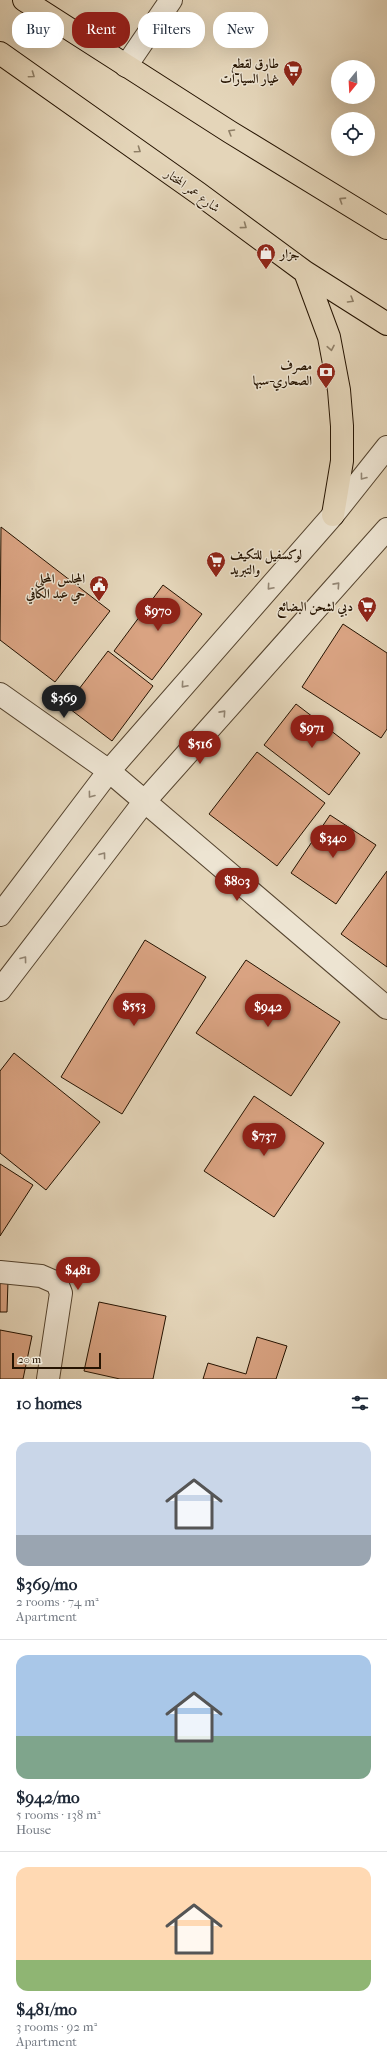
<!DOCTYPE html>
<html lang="en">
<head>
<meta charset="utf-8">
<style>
  :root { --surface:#fff; --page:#f6f6f7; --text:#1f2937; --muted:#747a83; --line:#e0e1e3; --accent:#8f2418 }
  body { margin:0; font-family:"IM FELL French Canon",Amiri,serif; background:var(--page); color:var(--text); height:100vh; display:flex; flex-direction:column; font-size:15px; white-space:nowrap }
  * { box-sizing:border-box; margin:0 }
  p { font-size:13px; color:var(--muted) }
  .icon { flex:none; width:22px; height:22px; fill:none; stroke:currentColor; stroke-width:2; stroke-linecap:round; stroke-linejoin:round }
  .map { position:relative; height:1379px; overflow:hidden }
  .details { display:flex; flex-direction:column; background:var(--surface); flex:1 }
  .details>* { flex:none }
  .hud { position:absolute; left:12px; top:12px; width:363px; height:36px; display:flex; gap:8px }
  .needle { width:26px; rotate:198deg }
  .controls { position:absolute; left:331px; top:60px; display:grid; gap:8px }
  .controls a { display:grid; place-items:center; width:44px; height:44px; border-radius:50%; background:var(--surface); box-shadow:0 4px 16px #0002; font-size:20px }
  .scale { position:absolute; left:12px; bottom:10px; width:89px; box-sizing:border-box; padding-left:4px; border:2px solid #251301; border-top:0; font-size:11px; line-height:14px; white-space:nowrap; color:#251301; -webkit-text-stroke:3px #ede4d2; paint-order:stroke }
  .price { position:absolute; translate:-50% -34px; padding:0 9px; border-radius:14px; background:var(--accent); color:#fff; font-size:13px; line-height:26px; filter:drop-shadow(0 1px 2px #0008) }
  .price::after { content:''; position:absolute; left:50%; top:24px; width:12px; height:9px; margin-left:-6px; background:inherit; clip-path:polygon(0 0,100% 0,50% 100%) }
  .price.active { background:#222; color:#fff }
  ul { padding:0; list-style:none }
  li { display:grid; align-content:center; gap:8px; height:212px; padding:0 16px }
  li+li { border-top:1px solid var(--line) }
  li span { display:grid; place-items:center; height:124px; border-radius:12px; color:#555 }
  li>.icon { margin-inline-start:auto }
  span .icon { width:72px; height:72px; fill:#fffc; stroke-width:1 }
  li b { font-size:17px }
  h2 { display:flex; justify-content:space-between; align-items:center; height:48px; padding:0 16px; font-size:17px }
  .pill { padding:0 14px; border-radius:16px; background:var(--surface); box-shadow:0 4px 16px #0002; font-size:14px; line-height:36px }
  .pill.active { background:var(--accent); color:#fff }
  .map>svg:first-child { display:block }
  .building { fill:#d9a382; stroke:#251301 }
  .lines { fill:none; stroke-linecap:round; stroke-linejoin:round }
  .minor-casing { stroke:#55442f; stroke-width:24 }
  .primary-casing { stroke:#251301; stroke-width:24 }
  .minor { stroke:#ede4d2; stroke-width:22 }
  .primary { stroke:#e4d5b9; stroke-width:22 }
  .oneway { stroke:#8e7e66 }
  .oneway2 { stroke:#938674 }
  .labels { text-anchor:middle; stroke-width:3; stroke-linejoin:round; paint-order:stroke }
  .poi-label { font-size:13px; font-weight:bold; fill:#251301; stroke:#ede4d2; text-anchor:end }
  .street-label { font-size:13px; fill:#251301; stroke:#ede4d2 }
</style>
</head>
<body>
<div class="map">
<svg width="387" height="1379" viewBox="0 0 387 1379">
  <rect width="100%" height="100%" fill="#e4d5b9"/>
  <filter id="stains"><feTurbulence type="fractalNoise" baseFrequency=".005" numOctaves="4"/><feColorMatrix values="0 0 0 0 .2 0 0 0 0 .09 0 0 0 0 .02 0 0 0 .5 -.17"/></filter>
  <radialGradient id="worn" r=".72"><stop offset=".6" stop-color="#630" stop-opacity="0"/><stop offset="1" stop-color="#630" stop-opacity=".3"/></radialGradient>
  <path class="building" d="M1 527 110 611 55 682 0 640Z
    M163 585 202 614 152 680 114 651Z
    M343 624 387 653V729L381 738 302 687Z
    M108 651 153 686 112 741 66 706Z
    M296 704 360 753 329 795 264 745Z
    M257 752 325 803 277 866 209 814Z
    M330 815 376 845 336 904 291 873Z
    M387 871V967L341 934Z
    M145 940 206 977 122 1114 61 1077Z
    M246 960 340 1022 291 1096 196 1033Z
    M14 1053 100 1122 46 1190 0 1153V1071Z
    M254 1096 324 1143 274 1217 204 1171Z
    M0 1164 33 1185 0 1236Z
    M0 1281H8L7 1312H0Z
    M99 1302 166 1316 153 1379H120L84 1371Z
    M0 1330 32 1336 23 1379H0Z
    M257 1337 287 1346 276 1379H203L208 1363 246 1374Z"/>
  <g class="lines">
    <g class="minor-casing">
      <path id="minor" d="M126 66 171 0
        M0 694 109 771 387 1008
        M0 915 109 771 333 515 387 447
        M0 990 144 802 387 529
        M0 1272 41 1276 57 1283 61 1293 48 1379"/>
    </g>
    <g class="primary-casing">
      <path id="primary" d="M24 0 230 132 387 228
        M0 53 198 193 305 272 387 324
        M305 272 329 337 339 390 342 426V461L333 515"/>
    </g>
    <use href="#minor" class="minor"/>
    <use href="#primary" class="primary"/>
  </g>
  <defs><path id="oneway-chevron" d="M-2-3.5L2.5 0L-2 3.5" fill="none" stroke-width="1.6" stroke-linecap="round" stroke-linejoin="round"/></defs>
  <g class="oneway">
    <use href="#oneway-chevron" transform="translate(32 75) rotate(35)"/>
    <use href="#oneway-chevron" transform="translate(231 132) rotate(-149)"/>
    <use href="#oneway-chevron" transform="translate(138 150) rotate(35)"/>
    <use href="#oneway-chevron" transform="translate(342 200) rotate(-147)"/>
    <use href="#oneway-chevron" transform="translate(244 226) rotate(36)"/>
    <use href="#oneway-chevron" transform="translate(351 300) rotate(31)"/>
    <use href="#oneway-chevron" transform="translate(331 348) rotate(79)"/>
  </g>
  <g class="oneway2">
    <use href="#oneway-chevron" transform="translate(363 477) rotate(128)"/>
    <use href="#oneway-chevron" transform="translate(337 585) rotate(-48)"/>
    <use href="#oneway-chevron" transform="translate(270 587) rotate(131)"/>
    <use href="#oneway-chevron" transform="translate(184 685) rotate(131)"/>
    <use href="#oneway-chevron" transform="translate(223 713) rotate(-48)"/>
    <use href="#oneway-chevron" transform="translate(91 795) rotate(127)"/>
    <use href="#oneway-chevron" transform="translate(103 855) rotate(-53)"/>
    <use href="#oneway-chevron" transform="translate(24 959) rotate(-53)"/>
  </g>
  <defs>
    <g id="supermarket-pin" transform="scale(1)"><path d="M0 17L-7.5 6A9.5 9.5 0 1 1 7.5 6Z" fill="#8f2418" stroke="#ede4d2"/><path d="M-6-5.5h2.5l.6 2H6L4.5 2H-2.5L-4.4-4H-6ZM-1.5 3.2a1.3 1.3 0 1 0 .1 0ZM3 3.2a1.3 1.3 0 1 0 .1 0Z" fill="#fff"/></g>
    <g id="shop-pin" transform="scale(1)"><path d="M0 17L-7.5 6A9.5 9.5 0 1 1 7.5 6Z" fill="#8f2418" stroke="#ede4d2"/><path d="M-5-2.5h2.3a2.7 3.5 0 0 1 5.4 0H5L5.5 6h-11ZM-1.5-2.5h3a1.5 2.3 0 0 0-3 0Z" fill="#fff"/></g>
    <g id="bank-pin" transform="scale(1)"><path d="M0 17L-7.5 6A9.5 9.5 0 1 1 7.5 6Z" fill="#8f2418" stroke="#ede4d2"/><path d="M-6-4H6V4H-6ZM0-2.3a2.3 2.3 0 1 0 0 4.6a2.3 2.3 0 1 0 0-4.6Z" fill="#fff"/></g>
    <g id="civic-pin" transform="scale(1)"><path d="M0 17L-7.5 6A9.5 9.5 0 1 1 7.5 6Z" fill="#8f2418" stroke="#ede4d2"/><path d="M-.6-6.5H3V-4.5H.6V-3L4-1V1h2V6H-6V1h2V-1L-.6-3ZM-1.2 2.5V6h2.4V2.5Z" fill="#fff"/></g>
  </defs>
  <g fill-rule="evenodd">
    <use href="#supermarket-pin" x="293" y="70"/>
    <use href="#shop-pin" x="266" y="253"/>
    <use href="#bank-pin" x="326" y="372"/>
    <use href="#supermarket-pin" x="216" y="561"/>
    <use href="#civic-pin" x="99" y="585"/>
    <use href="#supermarket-pin" x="367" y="606"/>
  </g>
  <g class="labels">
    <g class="poi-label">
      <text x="279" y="68">طارق لقطع<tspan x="279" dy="15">غيار السيارات</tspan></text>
      <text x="280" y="258" text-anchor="start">جزار</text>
      <text x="312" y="370">مصرف<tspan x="312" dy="15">الصحاري-سبها</tspan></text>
      <text x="230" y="559" text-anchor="start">لوكسفيل للتكيف<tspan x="230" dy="15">والتبريد</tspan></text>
      <text x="85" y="583">المجلس المحلي<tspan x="85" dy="15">حي عبد الكافي</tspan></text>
      <text x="353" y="611">دبي لشحن البضائع</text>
    </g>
    <g class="street-label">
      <text transform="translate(193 190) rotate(36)" y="5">شارع عمر المختار</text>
    </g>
  </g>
  <rect width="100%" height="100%" filter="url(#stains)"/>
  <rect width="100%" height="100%" fill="url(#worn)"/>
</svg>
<div class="controls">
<a><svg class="needle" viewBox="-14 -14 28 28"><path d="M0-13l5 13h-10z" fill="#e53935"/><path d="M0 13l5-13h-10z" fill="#747a83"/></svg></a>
<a><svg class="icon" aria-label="locate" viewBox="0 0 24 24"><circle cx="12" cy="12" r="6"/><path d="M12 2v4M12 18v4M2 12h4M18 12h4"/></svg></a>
</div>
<div class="scale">20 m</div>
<b class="price" style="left:158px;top:632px">$970</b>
<b class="price active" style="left:64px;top:719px">$369</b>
<b class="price" style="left:312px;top:749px">$971</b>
<b class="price" style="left:200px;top:765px">$516</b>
<b class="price" style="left:333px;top:859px">$340</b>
<b class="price" style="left:237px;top:902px">$803</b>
<b class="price" style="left:134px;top:1027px">$553</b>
<b class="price" style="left:268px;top:1028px">$942</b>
<b class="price" style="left:264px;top:1157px">$737</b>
<b class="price" style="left:78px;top:1291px">$481</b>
<div class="hud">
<a class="pill">Buy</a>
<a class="pill active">Rent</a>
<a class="pill">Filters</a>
<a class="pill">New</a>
</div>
</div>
<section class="details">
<h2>10 homes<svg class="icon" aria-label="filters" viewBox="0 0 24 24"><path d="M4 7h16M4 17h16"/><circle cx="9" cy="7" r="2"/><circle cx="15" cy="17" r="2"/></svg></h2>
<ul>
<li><span style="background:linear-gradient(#c9d6e8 75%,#9aa5b1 0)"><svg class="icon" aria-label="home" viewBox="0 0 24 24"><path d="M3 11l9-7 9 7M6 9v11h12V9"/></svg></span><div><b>$369/mo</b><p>2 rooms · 74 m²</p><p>Apartment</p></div></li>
<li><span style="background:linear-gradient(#a9c7e8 65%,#7fa58c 0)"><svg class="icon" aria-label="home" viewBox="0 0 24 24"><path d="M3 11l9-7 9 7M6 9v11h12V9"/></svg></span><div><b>$942/mo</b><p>5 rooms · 138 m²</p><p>House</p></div></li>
<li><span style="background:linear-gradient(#ffd9b3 75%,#8fb573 0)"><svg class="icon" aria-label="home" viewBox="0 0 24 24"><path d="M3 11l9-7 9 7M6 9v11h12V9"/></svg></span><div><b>$481/mo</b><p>3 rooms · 92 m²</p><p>Apartment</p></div></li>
</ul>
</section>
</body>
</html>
